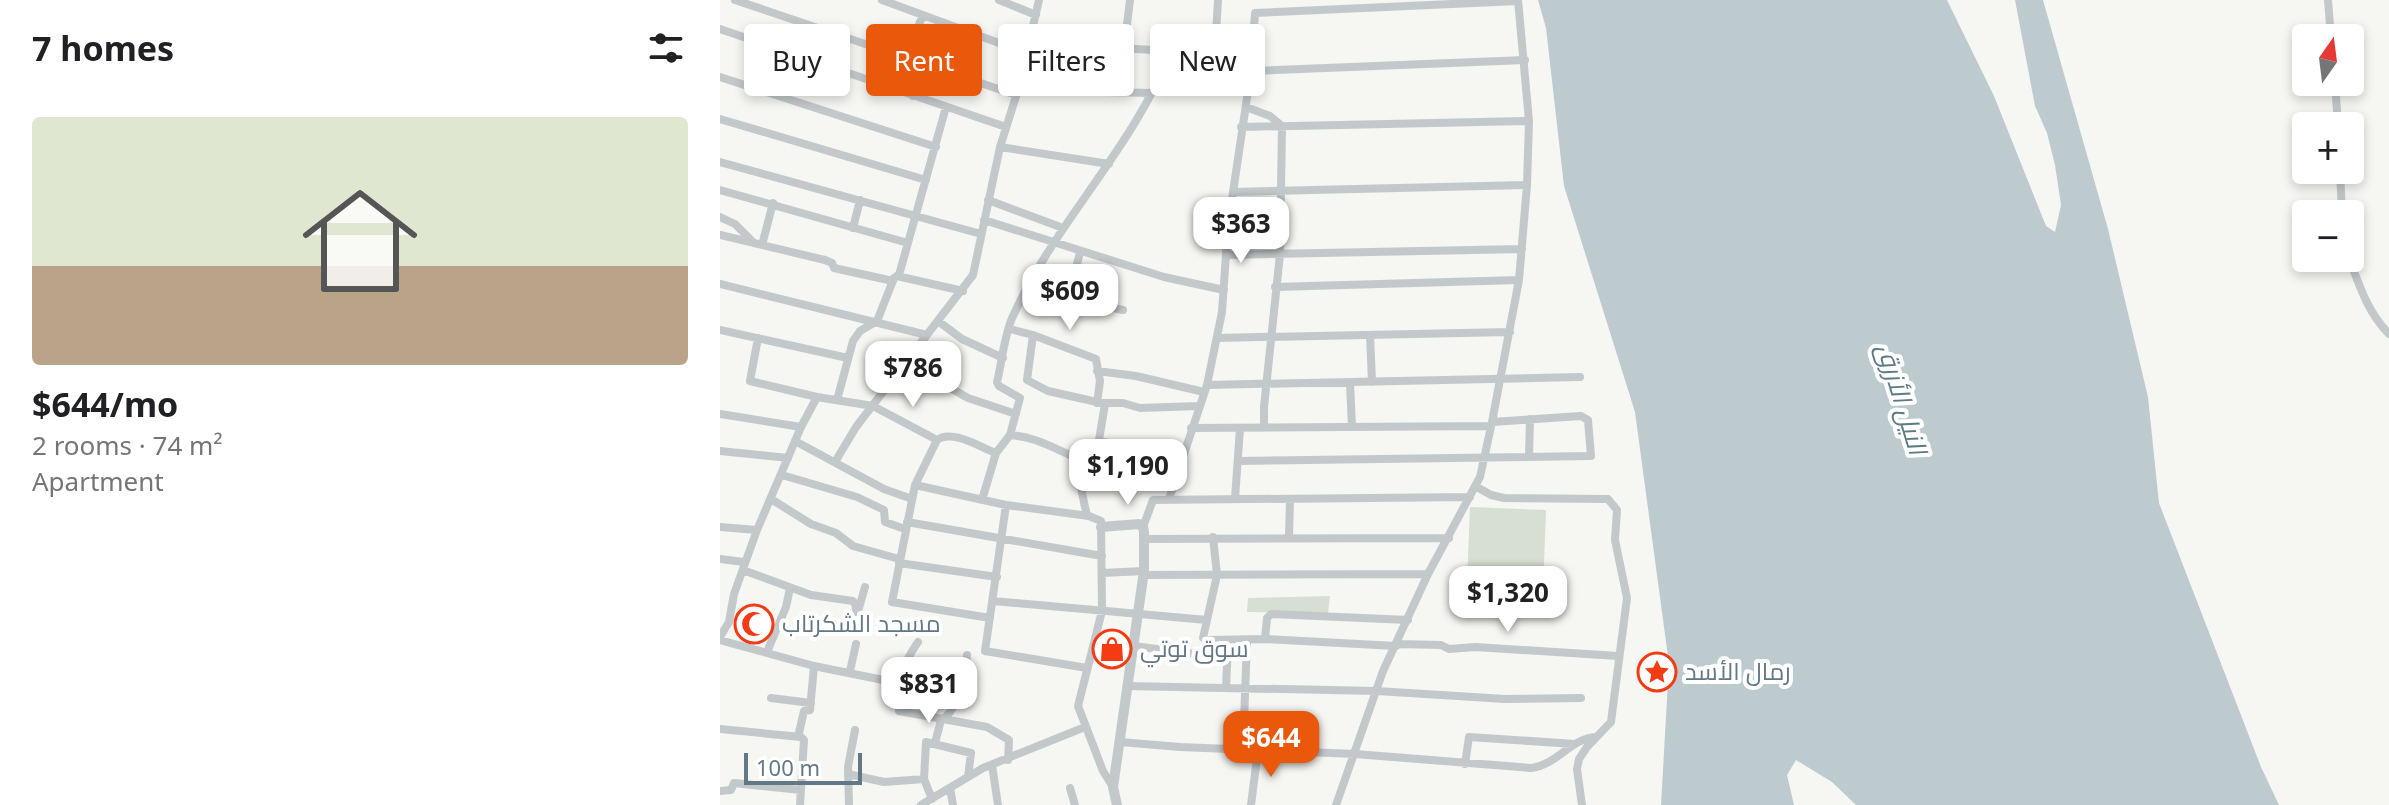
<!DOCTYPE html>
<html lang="en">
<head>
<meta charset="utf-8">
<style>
  :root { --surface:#fff; --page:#f6f6f6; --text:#202124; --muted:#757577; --accent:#ea580c }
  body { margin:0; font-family:"Noto Sans",Cairo,sans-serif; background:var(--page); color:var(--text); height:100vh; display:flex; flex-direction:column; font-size:30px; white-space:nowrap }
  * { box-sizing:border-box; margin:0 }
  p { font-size:26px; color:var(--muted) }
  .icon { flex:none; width:44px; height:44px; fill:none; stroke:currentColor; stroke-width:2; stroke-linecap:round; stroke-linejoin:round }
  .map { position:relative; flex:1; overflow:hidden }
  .details { display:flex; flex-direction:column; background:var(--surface); width:720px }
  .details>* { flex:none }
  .top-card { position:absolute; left:24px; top:24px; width:760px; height:72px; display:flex; gap:16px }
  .needle { width:52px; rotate:14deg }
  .tools { position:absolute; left:1572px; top:24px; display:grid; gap:16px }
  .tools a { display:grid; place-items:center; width:72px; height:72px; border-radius:8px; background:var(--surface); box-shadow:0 4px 12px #0003; font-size:40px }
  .scale { position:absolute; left:24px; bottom:20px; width:118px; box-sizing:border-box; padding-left:8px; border:4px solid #627886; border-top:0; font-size:22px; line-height:28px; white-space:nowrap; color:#627886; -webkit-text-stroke:6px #fff; paint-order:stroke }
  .price { position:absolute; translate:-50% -68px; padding:0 18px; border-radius:16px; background:#fff; color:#222; font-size:26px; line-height:52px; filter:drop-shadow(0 2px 4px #0008) }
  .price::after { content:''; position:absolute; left:50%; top:48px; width:24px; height:18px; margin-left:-12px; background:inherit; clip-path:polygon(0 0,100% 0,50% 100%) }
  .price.on { background:var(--accent); color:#fff }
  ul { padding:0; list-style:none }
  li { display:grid; align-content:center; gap:16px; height:424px; padding:0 32px }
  li span { display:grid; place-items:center; height:248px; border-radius:8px; color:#555 }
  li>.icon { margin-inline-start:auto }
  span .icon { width:144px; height:144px; fill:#fffc; stroke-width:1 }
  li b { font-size:34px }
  h2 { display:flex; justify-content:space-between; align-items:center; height:96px; padding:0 32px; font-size:34px }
  .chip { padding:0 28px; border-radius:8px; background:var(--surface); box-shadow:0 4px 12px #0003; font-size:28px; line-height:72px }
  .chip.on { background:var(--accent); color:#fff }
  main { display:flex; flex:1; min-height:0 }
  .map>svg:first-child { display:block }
  .green { fill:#d7ded2 }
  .water { fill:#bdcbcf }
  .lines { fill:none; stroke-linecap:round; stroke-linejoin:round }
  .minor { stroke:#c3c8cb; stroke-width:8 }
  .tertiary { stroke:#c3c8cb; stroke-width:10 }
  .labels { text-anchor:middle; stroke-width:8; stroke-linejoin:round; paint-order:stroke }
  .poi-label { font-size:24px; fill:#627886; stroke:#fff; text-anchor:start }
  .water-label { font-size:26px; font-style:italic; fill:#5d7b83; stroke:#fff }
</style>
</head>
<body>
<main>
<section class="details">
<h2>7 homes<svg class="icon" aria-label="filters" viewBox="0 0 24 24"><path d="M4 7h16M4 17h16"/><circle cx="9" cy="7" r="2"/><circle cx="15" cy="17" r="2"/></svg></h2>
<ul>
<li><span style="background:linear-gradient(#dfe7d0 60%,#b9a48a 0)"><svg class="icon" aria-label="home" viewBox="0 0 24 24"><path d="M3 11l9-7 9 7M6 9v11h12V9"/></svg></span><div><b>$644/mo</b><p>2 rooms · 74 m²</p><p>Apartment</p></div></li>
</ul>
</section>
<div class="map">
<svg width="1669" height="805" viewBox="0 0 1669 805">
  <rect width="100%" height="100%" fill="#f6f6f2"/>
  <path class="green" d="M750 507 826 510 822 615 746 612Z
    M610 596 608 613 527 612 528 598Z"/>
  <path class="water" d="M818 0H1227L1274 96 1326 226 1335 232 1341 205 1335 165 1327 133 1315 106 1295 0H1323L1388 229 1428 397 1439 503 1541 767 1559 805H1136L1112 782 1076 760 1067 775 1074 805H941L949 664 915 412 844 186 826 28Z"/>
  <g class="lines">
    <path class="minor" d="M15 0 296 95
      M162 0 306 53
      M279 0 316 15
      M1608 0 1611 38
      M0 29 286 127
      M496 39 534 37
      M309 43 451 51 495 50 498 0
      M404 49 410 0
      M185 57 203 15
      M531 71 805 60
      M0 77 216 147
      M1615 82 1618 126
      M298 90 431 93
      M193 96 204 63
      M526 107 550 116 562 126 560 254 544 407V427
      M0 119 206 180
      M521 127 809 121
      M280 147 389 164
      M0 162 261 234
      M1620 170 1622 214
      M0 190 188 243
      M513 192 807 185
      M268 200 343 228
      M0 217 15 224 34 243
      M264 220 444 277 504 290
      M133 228 140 200
      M0 235 105 260 112 263 114 268 173 281
      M42 245 53 203
      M506 255 802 249
      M1629 258C1640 287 1647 311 1669 334
      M177 276 243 291
      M311 279 351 289 363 302 403 310
      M0 284 207 335
      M555 287 799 280
      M351 289 360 252
      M218 321 242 339 283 358
      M290 329 313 335 376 359 380 381 377 403H403L420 408 478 406
      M0 330 128 358
      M313 335 307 380 328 391 377 402
      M650 335 652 382
      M38 338 30 381 97 397
      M497 338 790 332
      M185 362 248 398 296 414
      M377 371 416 376 484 392
      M630 383 632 427
      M487 385 860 377
      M117 400 133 341 140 331 157 321 174 278 179 275 226 107
      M0 414 81 427
      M471 428 771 426
      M290 435C318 437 336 450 362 460
      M75 441 164 489 192 499
      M379 441 461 460
      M0 451 68 458
      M809 456 810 419
      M518 461 871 456 868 420 861 416 772 422
      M115 462 136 427 253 275 280 147 298 90 319 0
      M62 475 137 497 164 510 165 522 185 529
      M195 485 286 505 369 516 381 521 382 611 358 706 383 771 393 787
      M755 486 771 495 784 498 888 499 897 510 895 540 907 598 891 722 867 747 859 759 857 769 862 805
      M51 499 91 524 116 533 133 546 179 559
      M449 499 487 385 502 312 508 226 531 71 535 13 798 1
      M515 499 520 428
      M262 500 276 453 290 435 300 398 279 386 277 382C282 362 284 335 293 316 335 222 413 149 451 51
      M286 505 265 651 367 668
      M367 516C363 496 355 473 365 454L377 452 385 404
      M187 522 382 556
      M0 527 37 530
      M423 527 433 500 750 497
      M569 537 570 499
      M423 539 729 538
      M0 559 24 562
      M179 563 277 577
      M23 570 91 595 133 601 137 608H139L145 587
      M382 573 424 571
      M423 575 708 574
      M273 601 487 620
      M270 618 172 602 195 485 217 440C232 429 260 447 276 453
      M131 628 136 608
      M0 637 9 622 14 594 37 530 81 427 97 397 153 406 217 440
      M545 639 547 618 551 614 688 620
      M0 640 94 666 178 683
      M488 640 545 639 676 646
      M375 641 483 655 488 640 483 638 497 575 493 537
      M198 642C182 665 176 683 179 711L267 727 289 740 288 760
      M677 644 721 645 729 649 755 647 898 656
      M47 652 66 607 70 588
      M130 671 136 644
      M407 686 657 691 785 699 861 698
      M506 688 508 642
      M51 698 91 703
      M0 729 81 737 84 740 80 805
      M78 737 84 711 90 710 94 666
      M400 742 460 747 635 754 811 768C837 765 851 738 876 737
      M215 743 221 720C239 710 245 674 247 655
      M523 749 527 640
      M745 764 749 737 855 744
      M272 765 278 805
      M128 774 164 782 204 779
      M230 788 233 805
      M350 788 355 805
      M0 791 11 790 14 783 81 790
      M212 799 204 779 206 742 251 753 248 777
      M129 805 128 767 135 730
      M201 805 263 768 365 727
      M531 805 538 750
      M616 805 663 671 708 574 760 477 772 422 799 280 807 185 809 121 798 0"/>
    <path class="tertiary" d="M381 527 419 524 423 527 424 532V571L393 787 397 805"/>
  </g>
  <defs>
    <g id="mosque-ring" transform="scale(2)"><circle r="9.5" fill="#fff" stroke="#f43b14" stroke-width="1.5"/><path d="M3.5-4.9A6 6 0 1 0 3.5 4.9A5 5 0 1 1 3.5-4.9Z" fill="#f43b14"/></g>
    <g id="shop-ring" transform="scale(2)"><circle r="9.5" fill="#fff" stroke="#f43b14" stroke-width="1.5"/><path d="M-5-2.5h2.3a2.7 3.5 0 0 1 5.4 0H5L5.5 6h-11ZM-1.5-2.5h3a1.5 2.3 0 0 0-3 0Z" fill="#f43b14"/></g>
    <g id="sight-ring" transform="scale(2)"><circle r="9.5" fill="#fff" stroke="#f43b14" stroke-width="1.5"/><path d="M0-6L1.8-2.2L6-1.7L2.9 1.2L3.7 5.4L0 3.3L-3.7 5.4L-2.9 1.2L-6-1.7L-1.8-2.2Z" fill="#f43b14"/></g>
  </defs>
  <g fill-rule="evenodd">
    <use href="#mosque-ring" x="34" y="624"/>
    <use href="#shop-ring" x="392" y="649"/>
    <use href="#sight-ring" x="937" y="672"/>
  </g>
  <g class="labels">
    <g class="poi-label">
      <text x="62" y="632">مسجد الشكرتاب</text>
      <text x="420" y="657">سوق توتي</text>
      <text x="965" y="680">رمال الأسد</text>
    </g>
    <g class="water-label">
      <text transform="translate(1182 399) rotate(73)" y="9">النيل الأزرق</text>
    </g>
  </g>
</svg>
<div class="tools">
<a><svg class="needle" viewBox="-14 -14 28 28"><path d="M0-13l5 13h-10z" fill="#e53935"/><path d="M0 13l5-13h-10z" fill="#757577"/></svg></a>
<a>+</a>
<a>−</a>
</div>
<div class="scale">100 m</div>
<b class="price" style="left:521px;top:265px">$363</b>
<b class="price" style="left:350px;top:332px">$609</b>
<b class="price" style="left:193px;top:409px">$786</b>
<b class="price" style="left:408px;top:507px">$1,190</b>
<b class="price" style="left:788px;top:634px">$1,320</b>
<b class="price" style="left:209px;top:725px">$831</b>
<b class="price on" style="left:551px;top:779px">$644</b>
<div class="top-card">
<a class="chip">Buy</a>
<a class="chip on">Rent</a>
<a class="chip">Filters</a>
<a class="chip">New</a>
</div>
</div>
</main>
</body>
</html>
